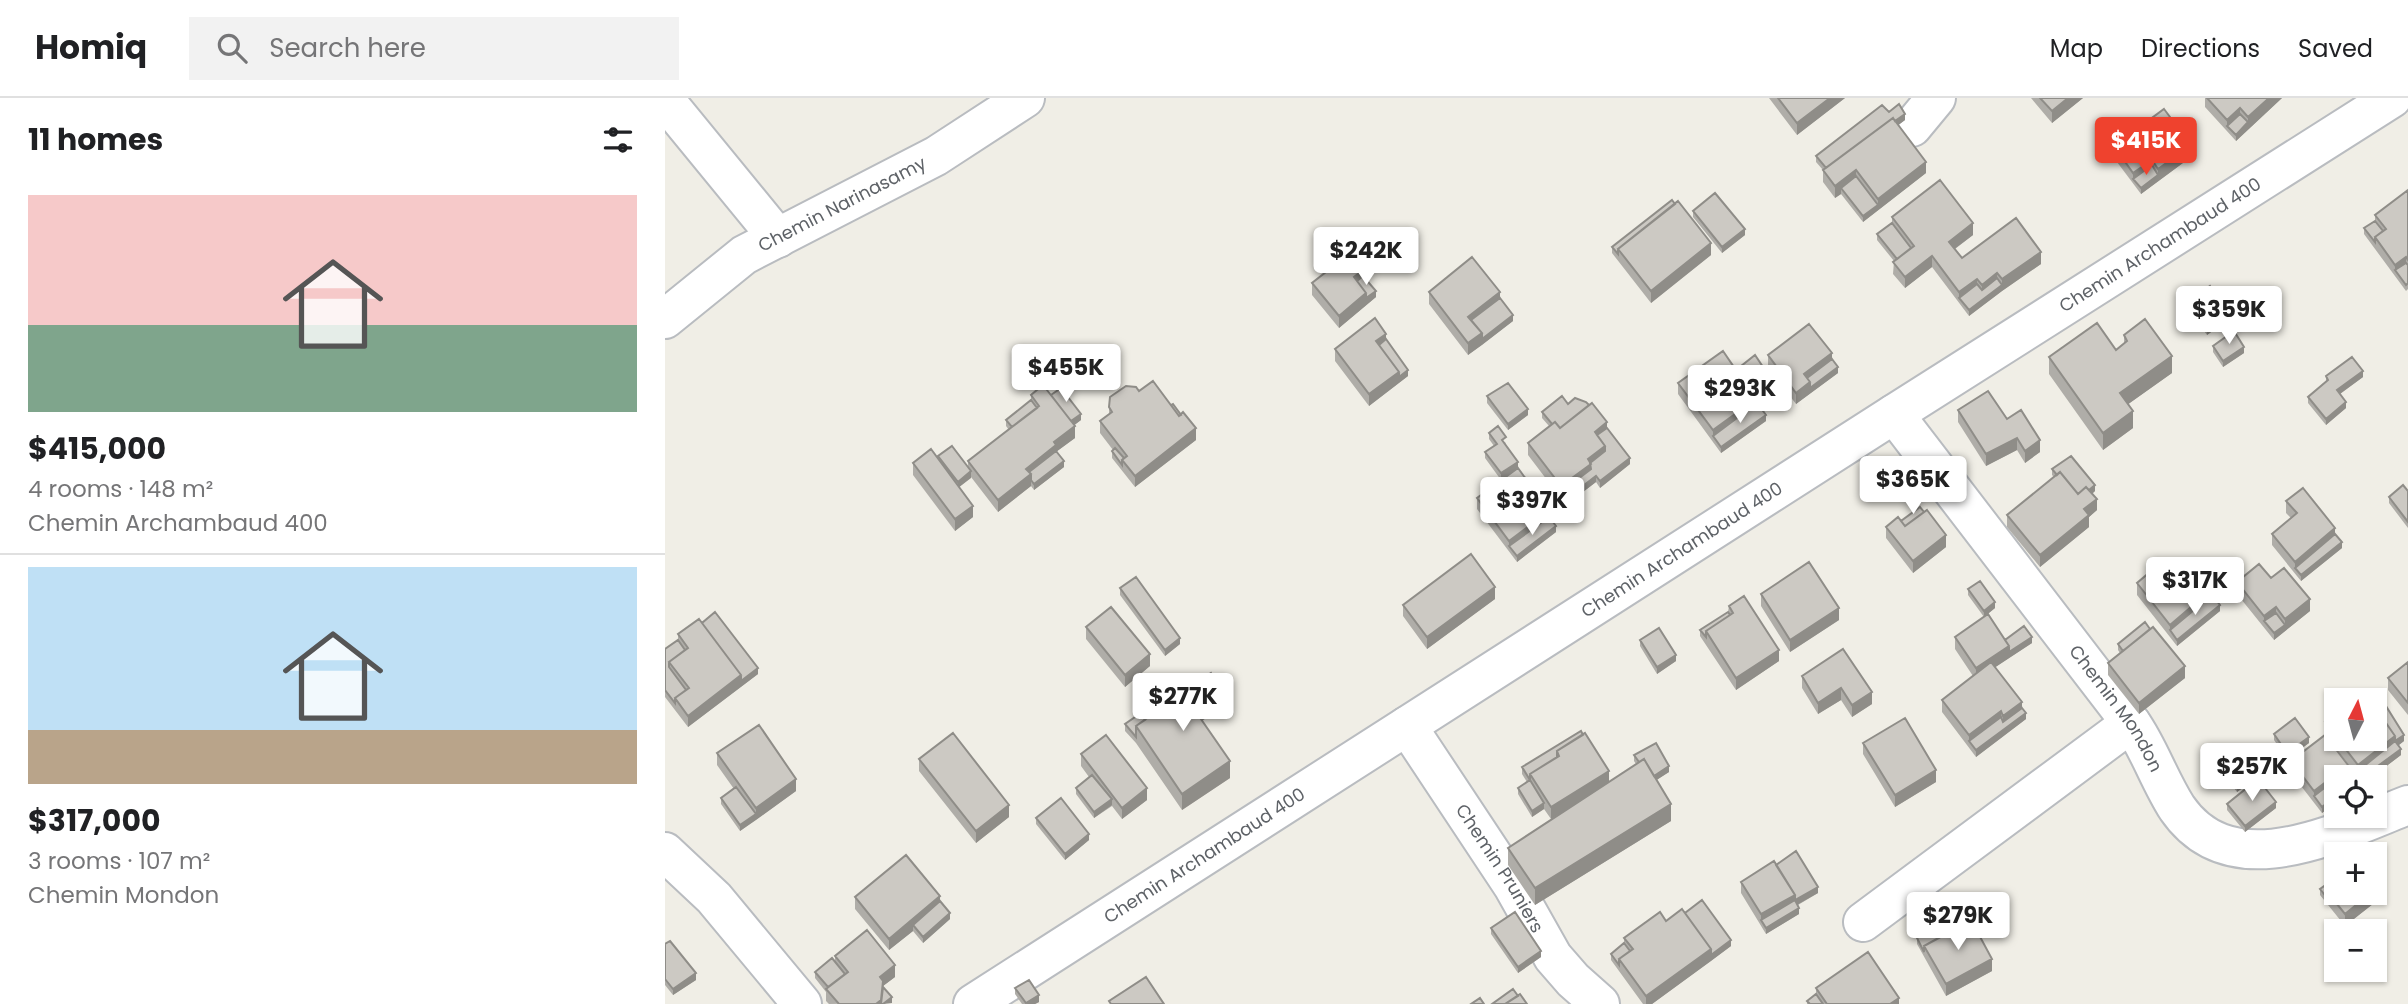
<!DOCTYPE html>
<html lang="en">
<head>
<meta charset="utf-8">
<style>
  :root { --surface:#fff; --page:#f2f2f2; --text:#202124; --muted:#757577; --line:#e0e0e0; --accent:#ef422e }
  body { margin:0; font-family:Poppins,sans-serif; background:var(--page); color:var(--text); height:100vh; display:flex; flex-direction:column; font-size:26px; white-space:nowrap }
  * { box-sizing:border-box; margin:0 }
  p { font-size:23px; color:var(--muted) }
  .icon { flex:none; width:38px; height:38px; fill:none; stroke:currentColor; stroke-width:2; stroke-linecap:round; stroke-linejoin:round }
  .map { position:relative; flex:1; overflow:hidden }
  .drawer { display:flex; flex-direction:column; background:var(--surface); width:665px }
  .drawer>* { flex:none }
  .needle { width:46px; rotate:6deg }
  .buttons { position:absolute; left:1659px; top:590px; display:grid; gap:14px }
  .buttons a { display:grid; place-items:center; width:63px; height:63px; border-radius:0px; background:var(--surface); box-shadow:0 2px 5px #0004; font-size:35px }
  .price { position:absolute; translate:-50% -60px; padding:0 16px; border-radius:7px; background:#fff; color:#222; font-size:23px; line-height:46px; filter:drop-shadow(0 2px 4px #0008) }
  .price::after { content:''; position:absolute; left:50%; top:42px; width:21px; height:16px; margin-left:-10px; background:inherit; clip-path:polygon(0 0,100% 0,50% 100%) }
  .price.selected { background:var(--accent); color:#fff }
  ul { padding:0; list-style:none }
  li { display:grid; align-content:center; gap:14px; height:371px; padding:0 28px }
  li+li { border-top:2px solid var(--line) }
  li span { display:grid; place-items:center; height:217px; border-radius:0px; color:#555 }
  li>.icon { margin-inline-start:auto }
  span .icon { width:126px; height:126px; fill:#fffc; stroke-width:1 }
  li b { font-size:30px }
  h2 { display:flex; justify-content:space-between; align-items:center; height:84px; padding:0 28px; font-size:30px }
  header { display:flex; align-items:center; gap:42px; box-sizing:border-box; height:98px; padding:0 35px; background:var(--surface); border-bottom:2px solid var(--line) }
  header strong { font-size:33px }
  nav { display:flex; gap:38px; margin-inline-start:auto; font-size:24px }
  .search { width:490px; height:63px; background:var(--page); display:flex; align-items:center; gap:18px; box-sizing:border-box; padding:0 24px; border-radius:0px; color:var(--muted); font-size:26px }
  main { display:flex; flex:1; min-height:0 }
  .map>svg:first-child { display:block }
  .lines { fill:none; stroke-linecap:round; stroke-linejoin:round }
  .minor-casing { stroke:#b9bcc0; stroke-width:42 }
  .minor { stroke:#fff; stroke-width:38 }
  .wall { fill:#afada8 }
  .shaded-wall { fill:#8f8d88 }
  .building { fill:#ccc9c3; stroke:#8f8d88; stroke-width:2 }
  .labels { text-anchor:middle; stroke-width:6; stroke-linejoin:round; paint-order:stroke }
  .street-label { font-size:18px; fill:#5e6267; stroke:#fff }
</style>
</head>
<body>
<header>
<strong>Homiq</strong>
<div class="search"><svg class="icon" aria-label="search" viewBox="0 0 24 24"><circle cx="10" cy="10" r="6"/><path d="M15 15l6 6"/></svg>Search here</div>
<nav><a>Map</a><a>Directions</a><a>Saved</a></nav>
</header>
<main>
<section class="drawer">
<h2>11 homes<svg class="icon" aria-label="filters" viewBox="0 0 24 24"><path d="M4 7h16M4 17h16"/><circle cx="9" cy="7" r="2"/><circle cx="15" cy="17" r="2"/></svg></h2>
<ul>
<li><span style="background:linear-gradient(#f6c9c9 60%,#7fa58c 0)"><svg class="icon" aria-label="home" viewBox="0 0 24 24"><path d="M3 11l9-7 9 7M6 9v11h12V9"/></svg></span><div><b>$415,000</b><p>4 rooms · 148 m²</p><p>Chemin Archambaud 400</p></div></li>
<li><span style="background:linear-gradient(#bfe0f5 75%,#b9a48a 0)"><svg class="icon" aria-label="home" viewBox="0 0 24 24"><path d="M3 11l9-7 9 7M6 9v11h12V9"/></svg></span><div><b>$317,000</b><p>3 rooms · 107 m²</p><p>Chemin Mondon</p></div></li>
</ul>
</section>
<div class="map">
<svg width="1743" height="906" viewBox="0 0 1743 906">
  <rect width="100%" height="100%" fill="#f0eee6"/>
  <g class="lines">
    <g class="minor-casing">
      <g id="minor">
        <path d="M0 2 113 140"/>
        <path d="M1247 29 1271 0"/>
        <path id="s1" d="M0 221 79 157 271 58 360 0"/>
        <path id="s2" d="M1229 316 1466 625C1484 650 1494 682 1512 710 1567 790 1673 734 1743 707"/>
        <path id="s3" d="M742 628 848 788 888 859 908 882 935 906"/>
        <path d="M0 754 49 800 137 906"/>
        <path d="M1198 824 1466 625"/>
        <path id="s4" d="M308 906 1229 316 1727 0"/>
      </g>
    </g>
    <use href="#minor" class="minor"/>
  </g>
  <path class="wall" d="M1104 0H1180L1132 37Z
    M1366 0H1418L1387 25Z
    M1540 0H1617L1571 43 1540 9Z
    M1224 14 1240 22 1233 27 1261 75 1198 124 1176 96 1170 100 1158 84V72L1151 64V58Z
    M1449 48 1526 59 1476 96 1449 60Z
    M1743 92V191L1741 193 1699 136V130L1710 123V117Z
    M1028 113 1080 137 1057 155 1028 119Z
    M1227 119 1308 137 1290 151 1297 160 1376 166 1337 193 1304 218 1267 169 1240 190 1228 176 1229 163 1212 142V136L1227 125Z
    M947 149 1046 157 986 205 947 155Z
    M698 178 711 199 674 230 647 197V185Z
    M764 194 848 223 803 257 764 206Z
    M1523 204 1564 221 1542 237 1523 210Z
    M1459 237 1507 275 1463 306 1468 330 1438 352 1384 276V259L1451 252 1459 246Z
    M721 241 743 278 704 308 670 263V251Z
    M1548 248 1579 255 1558 269 1548 254Z
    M1103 257 1167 261 1173 275 1131 306 1103 269Z
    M1071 272 1110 299 1095 309 1101 323 1056 355 1013 296V285Z
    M1661 278 1698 279 1675 296 1681 310 1661 327 1643 305V299L1661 284Z
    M474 293 531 342 470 389 447 360V353L448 352 435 335V323L444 316V309Z
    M366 297H386L416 322 409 327 410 340 392 353 399 369 369 392 366 388 333 414 306 379 294 389 308 419 290 433 248 377V365L273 362V358L303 370V363L344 332 341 328V322L366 302Z
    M822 298 863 317 843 332 822 305Z
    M903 306 942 330 965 366 935 390 931 384 901 407 863 357V345L884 328 877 320V314Z
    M1293 312 1342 321 1375 354 1360 365 1352 352 1321 368 1293 324Z
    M824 335 841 345 840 346 853 370 884 419 891 434 852 464 812 411V400L836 382 820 360V354L829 348 824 341Z
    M1387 371 1430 393 1427 396 1432 412 1424 419V429L1375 469 1342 429V417L1389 379 1387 377Z
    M1743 393V430L1724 405V399Z
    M1621 403 1670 436 1677 450 1636 483 1607 447V436L1626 420 1621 415Z
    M1236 423 1281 449 1248 475 1221 440V429Z
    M1606 480 1645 513 1609 542 1572 496V484Z
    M1472 485 1497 488 1547 497 1555 513 1512 548 1472 497Z
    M455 490 515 546 500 558 455 497Z
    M1303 491 1330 510 1319 519 1303 497Z
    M1096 496 1174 522 1125 554 1096 508Z
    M830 501 762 551 738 518V507Z
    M1064 508 1114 563 1071 592 1035 538V532L1063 514Z
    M37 525 93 576 23 629 0 599V551L13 542V536Z
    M421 529 485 568 460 589 421 541Z
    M1290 539 1340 542 1367 545 1330 569 1357 610 1361 621 1311 659 1277 614V602L1308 578 1290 551Z
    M975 542 1011 563 992 576 975 548Z
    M1453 546 1520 580 1474 616 1443 577V565L1455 555 1453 552Z
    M1178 551 1207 606 1187 619 1176 602 1153 616 1137 590V578Z
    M1743 564V617L1723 592V580Z
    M518 594 557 609 537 623 565 680 517 712 471 645 460 633V626L476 615V605Z
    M1671 615V640H1710L1739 643 1734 647 1736 657 1707 679H1693L1660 636V624Z
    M916 633 944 684 971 666 969 663V657L1004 674 991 682 1006 723 870 807 843 767V750L908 707 886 721 879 711 867 719 853 696V690L862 684 857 676V669Z
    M1609 636 1644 645 1622 661 1609 642Z
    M1198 645 1271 684 1230 709 1198 656Z
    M52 655 131 693 75 733 56 706V700L69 691 52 667Z
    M416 656 482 702 457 721 447 708 429 720 411 696V690L424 679 416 668Z
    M254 661 344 719 311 745 254 673Z
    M1626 663 1683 673 1671 679V704L1657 715 1626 675Z
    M1562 675 1589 682 1572 694 1562 681Z
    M1562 706 1611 710 1580 734 1562 712Z
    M371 720 424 742 400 762 371 726Z
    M1111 767 1153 795 1133 807 1134 816 1101 836 1076 795V784Z
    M1671 773V794L1718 798 1680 828 1655 797V791L1669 781V775Z
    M190 799 275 804 285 821 258 845 248 833 224 852 190 811Z
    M1020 815 1066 848 987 906H978L946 862V856L959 846V840Z
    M826 830 876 859 853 875 826 836Z
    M1252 840 1327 873 1281 898 1252 846Z
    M0 846 31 882 8 897 0 887Z
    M170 858 230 879 218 888 227 905 164 906 161 903V894L150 880V874L170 864Z
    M350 890 374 904 370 906H357L350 896Z
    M1151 890 1234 906H1142V903L1151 896Z"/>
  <path class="shaded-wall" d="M1165 0H1180L1132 37V25Z
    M1403 0H1418L1387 25V13Z
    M1604 0H1617L1571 43V37L1583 24V19Z
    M1575 10V22L1562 28V22Z
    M1240 16V22L1165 80V74Z
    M1526 47V59L1476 96V90L1493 77V71Z
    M1487 62V74L1468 81V87V75Z
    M1261 64V75L1198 124V118L1213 107V101Z
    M1191 72V84L1176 90V96L1170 100V88Z
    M1308 125V137L1284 155V144Z
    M1080 131V137L1057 155V149Z
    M1046 145V157L986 205V193Z
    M1376 154V166L1337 193 1304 218V212L1337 187V181Z
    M1267 158V169L1240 190V179Z
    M1741 159V171L1730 172V178V167Z
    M698 172V184L692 189 689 179Z
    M1332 175V187L1317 198V187Z
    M1312 181V192L1294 200V194Z
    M711 193V199L674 230V218L701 195Z
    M835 194V206L806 228 803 219Z
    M1564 215V221L1542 237V231Z
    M848 217V223L817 247V241Z
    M817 235V247L803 257V245Z
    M721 236V247L714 253 711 243Z
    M1579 249V255L1558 269V263Z
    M1167 255V267L1142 286 1139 276Z
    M1507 258V275L1455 312V295Z
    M1173 269V275L1131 306V295L1145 284Z
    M743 272V278L704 308V296L734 274Z
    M1698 273V279L1672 298V292Z
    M1110 287V299L1051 342 1048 338V332Z
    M1681 304V310L1661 327V321Z
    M863 311V317L843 332V326Z
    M1468 313V330L1438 352V335Z
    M416 316V322L403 332V326Z
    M1101 317V323L1056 355V349Z
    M942 324V336L930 340V334Z
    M410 328V340L391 354 366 379V388L333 414V402L361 371 389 344Z
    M531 330V342L470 389V378Z
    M1352 340V352L1321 368V356Z
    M1375 342V354L1360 365V353Z
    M940 348V360L926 378 896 394V388L923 361Z
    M965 360V366L935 390V383Z
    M399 363V369L369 392V386Z
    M853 364V370L836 382V375Z
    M306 373V380L293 390V384Z
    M931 378V384L901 407V401Z
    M1430 387V393L1413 408V401Z
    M1432 401V412L1424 419V429L1375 469V457L1419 411Z
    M308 408V419L290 433V421Z
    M884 413V425L844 448V443Z
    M891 428V434L852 464V458Z
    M1670 430V442L1630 470V464Z
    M1281 437V449L1248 475V463Z
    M1677 444V450L1636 483V477Z
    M830 489V501L762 551V539Z
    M1547 491V503L1505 532V527Z
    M1645 501V513L1609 542V535L1620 527V521Z
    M1330 504V510L1319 519V513Z
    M1555 507V513L1512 548V542Z
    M1611 509V521L1599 523V518Z
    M1174 510V522L1125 554V542Z
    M1367 539V545L1311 582V570L1344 548Z
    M515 540V546L500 558V552Z
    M1114 552V563L1071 592V580Z
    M485 556V568L460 589V577Z
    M1011 557V563L992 576V569Z
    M1520 568V580L1474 616V605Z
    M93 570V576L23 629V618L76 577Z
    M1176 590V602L1153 616V605Z
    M557 592V609L529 628V611Z
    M1207 594V606L1187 619V607Z
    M1357 604V616L1338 630V618Z
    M1336 613V625L1304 643V637Z
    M1361 615V621L1311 659V652Z
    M1739 637V643L1730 650V643Z
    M1730 638V650L1693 673V667Z
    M1644 639V645L1622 661V655Z
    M1736 651V657L1707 679H1699Z
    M565 663V680L517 712V696Z
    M1683 667V679H1671V687L1649 698V693Z
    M1004 668V674L984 687V681Z
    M1271 672V684L1230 709V697Z
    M944 673V685L886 721V709Z
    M1589 676V682L1572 694V688Z
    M131 681V693L91 722V710Z
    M482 690V702L457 721V710Z
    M1671 698V704L1657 715V709Z
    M447 701V707L429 720V714Z
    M1611 704V710L1580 734V728Z
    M879 705V711L867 719V713Z
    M1006 706V723L870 807V790Z
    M344 707V719L311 745V733Z
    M91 716V722L75 733V727Z
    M424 736V742L400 762V756Z
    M1718 786V798L1680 828V816L1707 794H1710V793Z
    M1153 789V795L1130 808V802Z
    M1130 797V808L1096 822V816Z
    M275 798V810L248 827V833L224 852V841Z
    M1134 810V816L1101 836V830Z
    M285 815V821L258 845V839Z
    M1066 842V848L1046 863V857Z
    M1046 851V863L987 906H981V898Z
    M876 853V859L853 875V869Z
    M1327 861V873L1281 898V886Z
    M230 867V879L218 888 217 906H211L215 879Z
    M31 875V882L8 897V891Z
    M374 897V904L370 906H361Z
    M227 899V905L218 906Z
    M1234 900V906H1225Z"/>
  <path class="building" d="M1113 0H1165L1132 25Z
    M1375 0H1403L1387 13Z
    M1542 0H1604L1583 19 1575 10 1562 22Z
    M1234 6 1240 16 1230 23 1228 20 1161 70 1151 58 1217 7 1224 14Z
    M1499 11 1526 47 1493 71 1487 62 1468 75 1449 48Z
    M1575 16 1583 24 1571 37 1562 28Z
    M1228 20 1261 64 1213 101 1191 72 1170 88 1158 72Z
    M1487 67 1493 77 1476 90 1468 81Z
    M1191 78 1213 107 1198 118 1176 90Z
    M1275 82 1308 125 1284 144 1297 160 1351 120 1376 154 1337 181 1332 175 1317 187 1312 181 1294 194 1267 158 1240 179 1228 164 1249 148 1227 119Z
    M1743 92V162L1741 159 1730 167 1710 139 1721 131 1710 117Z
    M1050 95 1080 131 1057 149 1028 113Z
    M1007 102 1010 106 953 151V156L947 149Z
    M1013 103 1046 145 986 193 953 151Z
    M1710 123 1718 133 1710 139V144L1699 130Z
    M1227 125 1246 150 1232 161 1212 136Z
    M684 156 698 172 689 179 701 195 674 218 647 185Z
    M807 159 835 194 803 219 817 235 803 245 764 194Z
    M1741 165 1743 167V185L1741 187 1730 172Z
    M698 178 711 193 701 200V195L692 183Z
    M1332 180 1337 187 1304 212 1294 200 1312 186 1317 192Z
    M1545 188 1564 215 1542 231 1523 204Z
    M835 200 848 217 817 241V235L806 222Z
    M710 220 721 236 711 243 734 274 704 296 670 251Z
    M1480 221 1507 258 1455 295 1468 313 1438 335 1384 259 1432 225 1451 252 1462 243 1459 237Z
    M1144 226 1167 255 1139 276 1145 284 1131 295 1103 257Z
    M1569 233 1579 249 1558 263 1548 248Z
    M721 241 743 272 734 279V274L714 247Z
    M1058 253 1071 272 1090 257 1110 287 1048 332 1013 285Z
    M1687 259 1698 273 1672 292 1681 304 1661 321 1643 299 1663 282 1661 278Z
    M1167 261 1173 269 1145 290V284L1142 280Z
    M488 283 514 318 518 314 531 330 470 378 457 362 462 358 435 323 447 314 444 309 445 299 461 288 471 289 474 293Z
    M843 285 863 311 843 326 822 298Z
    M378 287 410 328 389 344 391 347 361 371 366 376 333 402 303 363 374 308 366 297Z
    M396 290 416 316 406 323 386 297Z
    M1323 293 1342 321 1356 312 1375 342 1360 353 1352 340 1321 356 1293 312Z
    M897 298 903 306 910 300 921 304 924 307 895 330 890 324 887 326 877 314Z
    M366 302 372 310 347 329 341 322Z
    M927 305 942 324 930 334 940 348 923 361 926 366 896 388 863 345 890 324 895 330Z
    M1092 305 1101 317 1056 349 1048 338Z
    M508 306 516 317 514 318 506 307Z
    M833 328 841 339 837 342 853 364 836 375 820 354 832 346 824 335Z
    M942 330 965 360 935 383 931 378 901 401 896 394 926 371 925 365 940 353V348L932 337Z
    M287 348 306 373 293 384 273 358Z
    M450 350 459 360 457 362V367L447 353Z
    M266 351 308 408 290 421 248 365Z
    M391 353 399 363 369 386 366 382V376L364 374Z
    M1406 358 1430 387 1424 392 1421 389 1413 396 1395 374 1392 377 1387 371Z
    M853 370 884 413 844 443 812 400Z
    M1395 374 1413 396 1421 389 1432 401 1419 411 1424 417 1375 457 1342 417Z
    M1738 387 1743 393V424L1724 399Z
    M1638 390 1670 430 1630 464 1607 436 1632 415 1621 403Z
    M1255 409 1259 414 1240 428 1236 423Z
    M1262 412 1281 437 1248 463 1221 429 1233 419 1240 428Z
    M884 419 891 428 852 458 844 448Z
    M1670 436 1677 444 1636 477 1630 470Z
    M806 456 830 489 762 539 738 507Z
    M1144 464 1174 510 1125 542 1096 496Z
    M1526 465 1547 491 1505 527 1472 485 1485 474 1497 488Z
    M1594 466 1606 480 1619 470 1645 501 1620 521 1611 509 1599 518 1572 484Z
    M471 479 515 540 500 552 455 490Z
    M1315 483 1330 504 1319 513 1303 491Z
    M1547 497 1555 507 1512 542 1505 532Z
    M1079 498 1114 552 1071 580 1041 533 1068 515 1064 508Z
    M446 509 485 556 460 577 421 529Z
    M50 514 93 570 76 583V577L37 525Z
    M1063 514 1065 517 1041 533V539L1035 532Z
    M1611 515 1620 527 1609 535 1599 523Z
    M1323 516 1344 548 1311 570 1290 539Z
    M34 521 76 577 23 618 10 600 24 590 4 564 23 550 13 536Z
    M1480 524 1485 531 1458 553 1453 546Z
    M1359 528 1367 539 1344 554V548L1340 542Z
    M1488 529 1520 568 1474 605 1443 565Z
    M994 530 1011 557 992 569 975 542Z
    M13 542 20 552 4 564V569L21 592 10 600V605L0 592V551Z
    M1178 551 1207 594 1187 607 1176 590 1153 605 1137 578Z
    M1326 564 1357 604 1338 618 1336 613 1304 637 1277 602Z
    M1743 564V605L1723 580Z
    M546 575 557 592 529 611 565 663 517 696 471 628 485 618 476 605 510 582 518 594Z
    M1711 592 1739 637 1730 643 1736 651 1698 679 1693 673 1730 643V638L1710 609V602H1697Z
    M1710 609 1730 638 1693 667 1672 640H1710Z
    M1357 610 1361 615 1311 652 1304 643 1336 619 1338 624Z
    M476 615 480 622 471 628V639L460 626Z
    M1671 615V639L1660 624Z
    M1240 620 1271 672 1230 697 1198 645Z
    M1630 620 1644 639 1622 655 1609 636Z
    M94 627 131 681 91 710 52 655Z
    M916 633 918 637 892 653V659L865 676V682L857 669Z
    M288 635 344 707 311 733 254 661Z
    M920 635 944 673 886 709 865 676 894 658 892 653Z
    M441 637 482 690 457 710 416 656Z
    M1660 637 1683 667 1649 693 1626 663Z
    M991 645 1004 668 989 678 979 661 974 664 969 657Z
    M979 661 1006 706 870 790 843 750Z
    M1579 663 1589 676 1572 688 1562 675Z
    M1683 673 1688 679H1674Z
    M427 677 447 701 429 714 411 690Z
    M1593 681 1611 704 1580 728 1562 706Z
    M1671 681V698L1657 709 1649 698Z
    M865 682 879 705 867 713 853 690Z
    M71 689 91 716 75 727 56 700Z
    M396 700 424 736 400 756 371 720Z
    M1131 753 1153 789 1130 802V797L1111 767Z
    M241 757 275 798 224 841 190 799Z
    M1109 763 1130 797 1096 816 1076 784Z
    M1710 775 1718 786 1710 793Z
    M1669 781 1671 783V789L1663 795V801L1655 791Z
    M1671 789V794H1707L1680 816 1663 795Z
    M1037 802 1066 842 1046 857V851L1020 815Z
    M1130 802 1134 810 1101 830 1096 822Z
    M275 803 285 815 258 839 248 827Z
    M1017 811 1046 851 981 898 954 861 968 851 959 840 995 814 1001 823Z
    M850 814 876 853 853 869 826 830Z
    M1298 815 1303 824 1259 848V854L1252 840Z
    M1306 822 1327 861 1281 886 1259 848Z
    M202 832 230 867 215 879 218 883 216 902 211 906H174L161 891 183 874 170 858Z
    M5 843 31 875 8 891 0 881V846Z
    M959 845 965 853 954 861V867L946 856Z
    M1203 854 1234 900 1225 906H1162L1151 890Z
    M167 860 180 876 163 889 150 874Z
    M481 879 499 906H446L444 903Z
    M364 882 374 897 361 905 350 890Z
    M218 889 227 899 218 906H216Z
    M848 891 853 898 840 906H827Z
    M855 896 862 906H840Z
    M1151 896 1158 906H1145L1142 903Z
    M815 900 819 906H806Z"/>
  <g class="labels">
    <g class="street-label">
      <text dy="6" stroke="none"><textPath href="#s1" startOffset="212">Chemin Narinasamy</textPath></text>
      <text dy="6" stroke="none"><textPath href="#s4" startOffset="1409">Chemin Archambaud 400</textPath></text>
      <text dy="6" stroke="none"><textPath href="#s4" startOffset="842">Chemin Archambaud 400</textPath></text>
      <text dy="6" stroke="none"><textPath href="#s2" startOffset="369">Chemin Mondon</textPath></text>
      <text dy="6" stroke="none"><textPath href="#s4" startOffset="275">Chemin Archambaud 400</textPath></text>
      <text dy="6" stroke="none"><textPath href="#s3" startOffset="170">Chemin Pruniers</textPath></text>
    </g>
  </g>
</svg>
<div class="buttons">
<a><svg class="needle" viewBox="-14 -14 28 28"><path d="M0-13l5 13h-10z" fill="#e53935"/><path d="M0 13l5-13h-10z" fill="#757577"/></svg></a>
<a><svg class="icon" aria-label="locate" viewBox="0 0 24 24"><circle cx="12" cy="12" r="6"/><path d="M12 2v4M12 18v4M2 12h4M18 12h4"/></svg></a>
<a>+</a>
<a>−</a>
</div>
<b class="price selected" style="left:1481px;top:79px">$415K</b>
<b class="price" style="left:701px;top:189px">$242K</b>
<b class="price" style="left:1564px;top:248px">$359K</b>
<b class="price" style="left:401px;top:306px">$455K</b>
<b class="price" style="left:1075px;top:327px">$293K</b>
<b class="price" style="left:1248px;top:418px">$365K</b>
<b class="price" style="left:867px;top:439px">$397K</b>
<b class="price" style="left:1530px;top:519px">$317K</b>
<b class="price" style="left:518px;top:635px">$277K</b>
<b class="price" style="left:1587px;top:705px">$257K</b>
<b class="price" style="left:1293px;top:854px">$279K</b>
</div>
</main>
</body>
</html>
